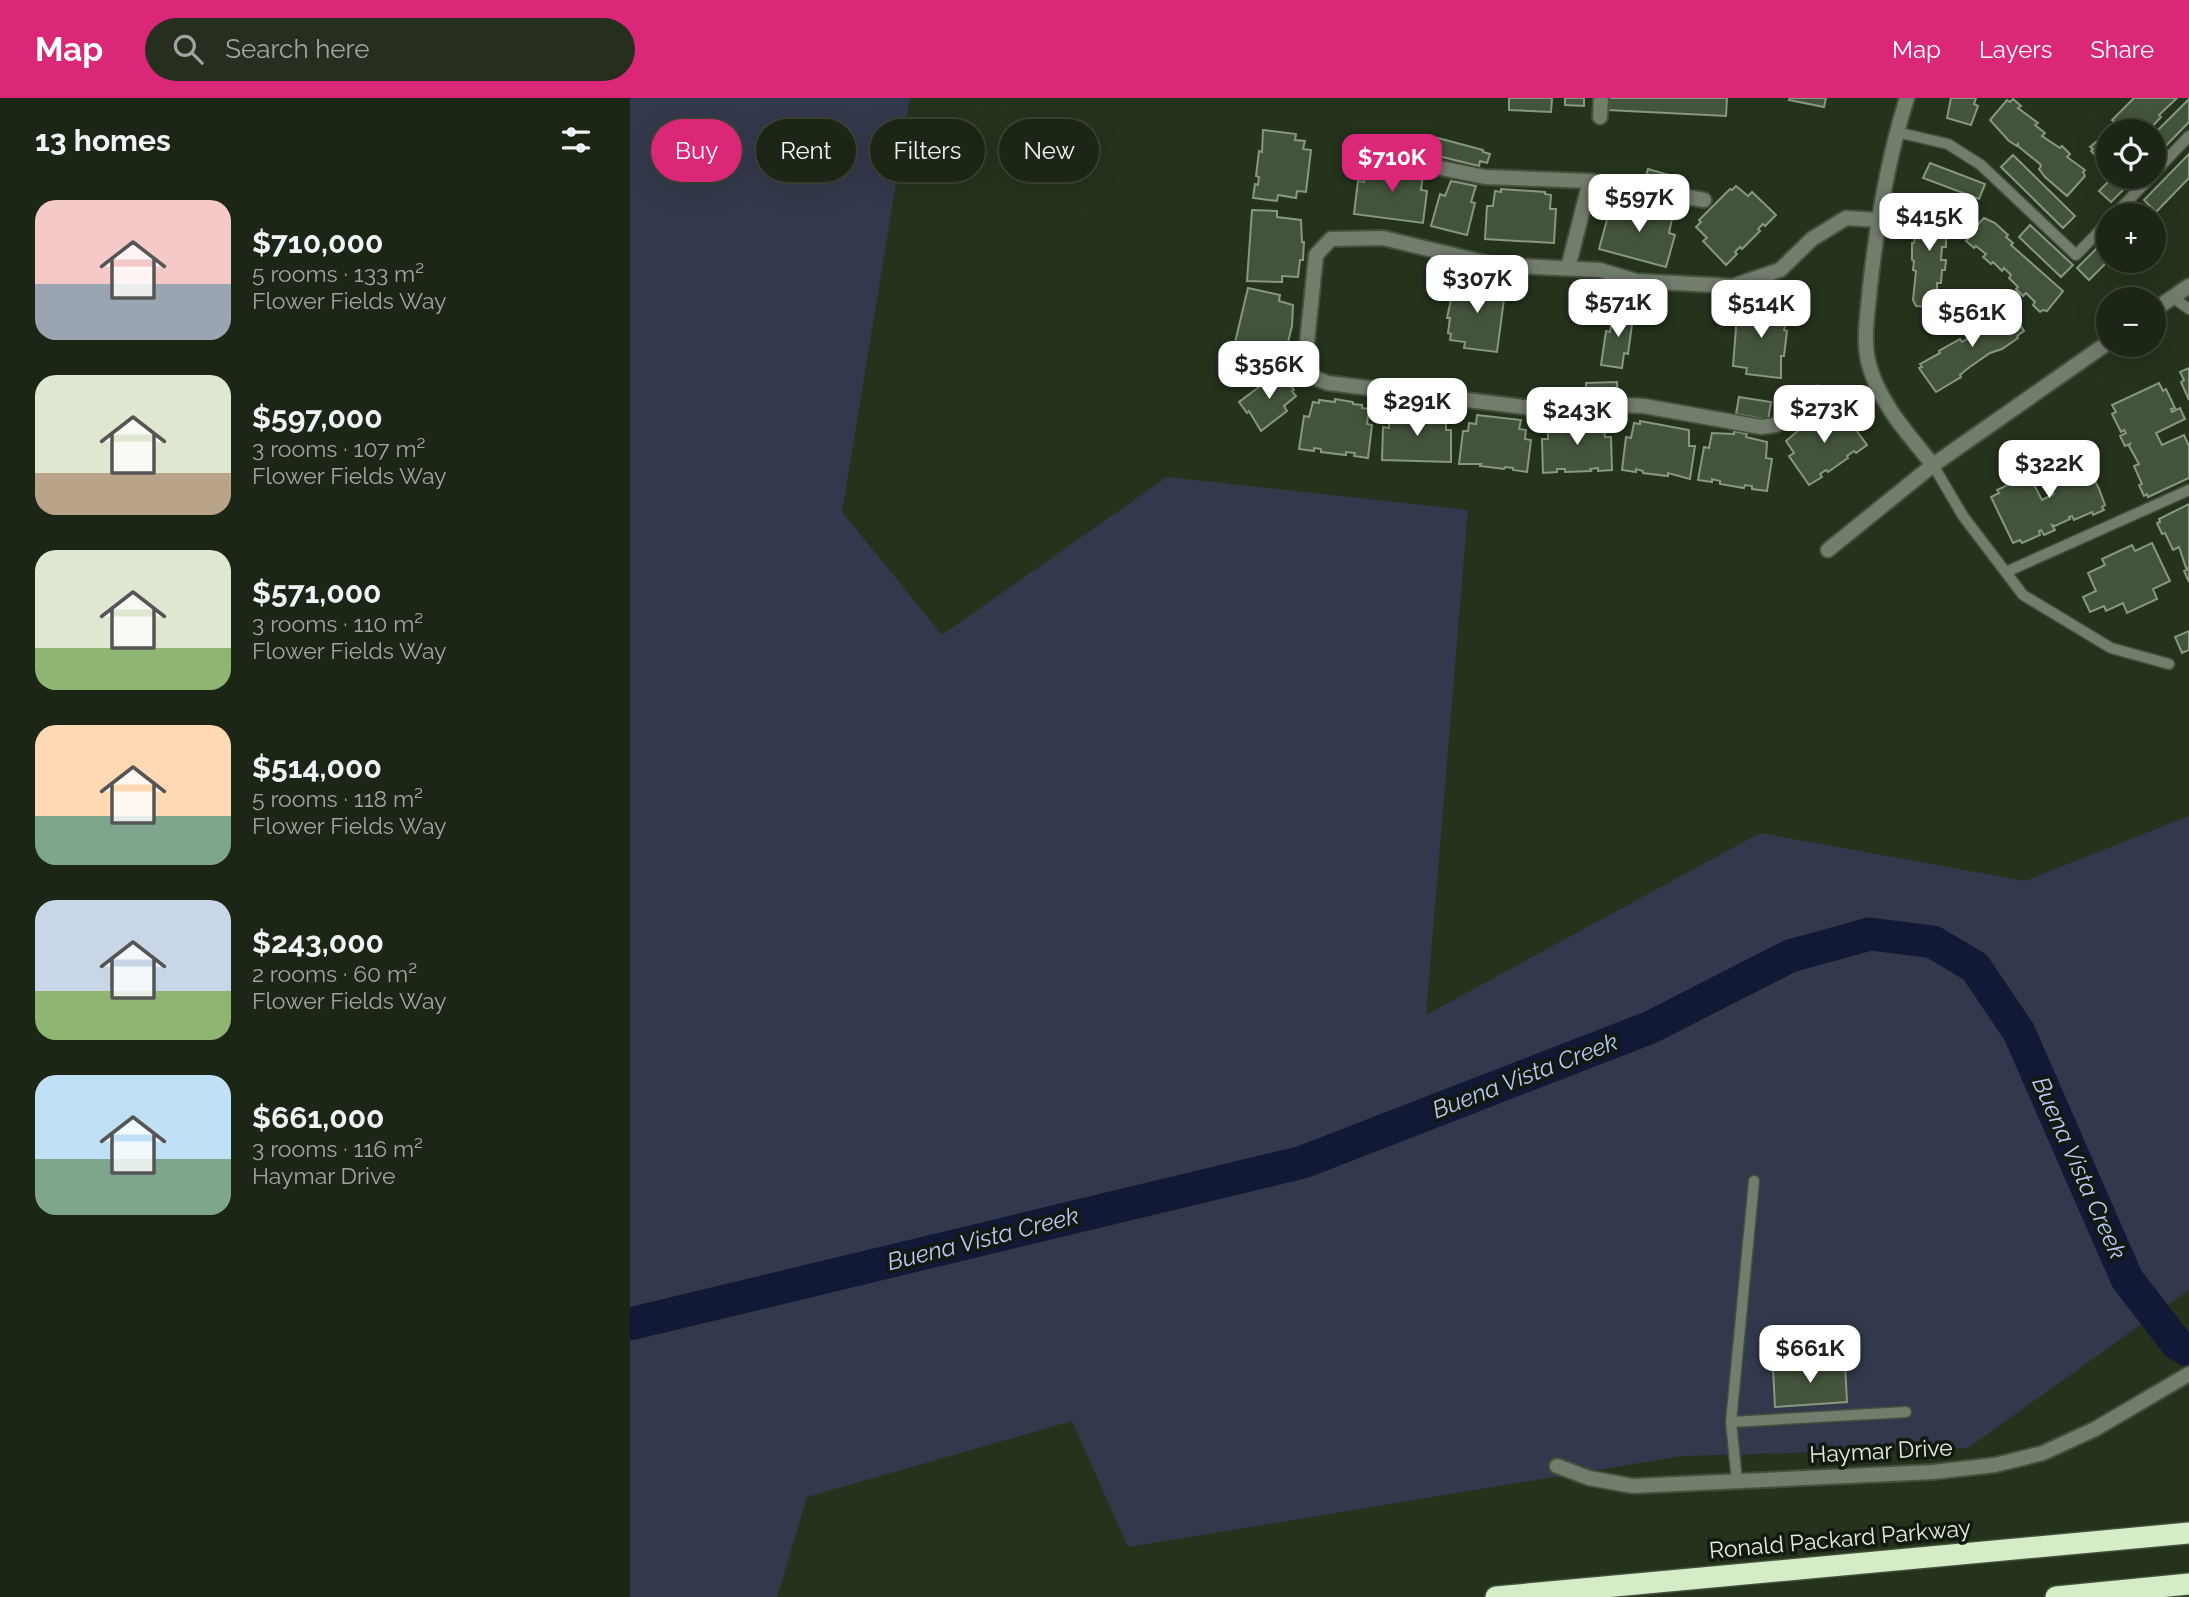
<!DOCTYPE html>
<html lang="en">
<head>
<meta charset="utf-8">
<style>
  :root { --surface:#1c2616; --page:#252e1f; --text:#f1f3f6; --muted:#a0a5a1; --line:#3a4335; --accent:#db2777 }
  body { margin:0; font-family:Raleway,sans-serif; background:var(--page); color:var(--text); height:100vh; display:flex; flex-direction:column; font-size:26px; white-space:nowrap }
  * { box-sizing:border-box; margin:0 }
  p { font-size:23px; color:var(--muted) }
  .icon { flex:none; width:38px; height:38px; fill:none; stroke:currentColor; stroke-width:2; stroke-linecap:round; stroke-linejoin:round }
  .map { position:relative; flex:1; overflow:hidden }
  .side { display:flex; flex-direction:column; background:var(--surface); width:630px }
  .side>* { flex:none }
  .top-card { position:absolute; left:21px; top:21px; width:665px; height:63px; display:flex; gap:14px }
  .fabs { position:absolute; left:1466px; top:21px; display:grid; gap:14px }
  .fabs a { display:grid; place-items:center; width:70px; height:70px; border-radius:50%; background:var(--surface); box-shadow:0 7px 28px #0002,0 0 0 2px var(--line); font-size:35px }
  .price { position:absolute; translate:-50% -60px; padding:0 16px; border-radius:14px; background:#fff; color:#222; font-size:23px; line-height:46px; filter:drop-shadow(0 2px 4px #0008) }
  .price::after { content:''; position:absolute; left:50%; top:42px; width:21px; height:16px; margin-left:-10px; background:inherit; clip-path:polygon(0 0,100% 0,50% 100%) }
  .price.active { background:var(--accent); color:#fff }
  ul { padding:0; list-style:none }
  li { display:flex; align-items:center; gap:21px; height:175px; padding:0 35px }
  li span { display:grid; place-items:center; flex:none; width:196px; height:140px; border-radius:21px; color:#555 }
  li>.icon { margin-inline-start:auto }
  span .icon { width:84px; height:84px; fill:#fffc; stroke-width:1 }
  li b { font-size:30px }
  h2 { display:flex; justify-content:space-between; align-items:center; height:84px; padding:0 35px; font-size:30px }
  .pill { padding:0 24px; border-radius:32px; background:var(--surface); box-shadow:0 7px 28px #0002,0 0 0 2px var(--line); font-size:24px; line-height:63px }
  .pill.active { background:var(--accent); color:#fff }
  header { display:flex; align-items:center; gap:42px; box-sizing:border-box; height:98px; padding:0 35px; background:var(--accent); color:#fff }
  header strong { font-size:33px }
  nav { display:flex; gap:38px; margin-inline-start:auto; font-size:24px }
  .search { width:490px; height:63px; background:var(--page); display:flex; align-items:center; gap:18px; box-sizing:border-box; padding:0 24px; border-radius:38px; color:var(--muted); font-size:26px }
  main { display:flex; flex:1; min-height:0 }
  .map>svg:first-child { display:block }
  .green { fill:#33394c }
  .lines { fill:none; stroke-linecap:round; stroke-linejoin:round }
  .river { stroke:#121936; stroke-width:33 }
  .building { fill:#44543c; stroke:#87987e; stroke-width:2 }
  .service-casing { stroke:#43513c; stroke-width:13 }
  .minor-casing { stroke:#43513c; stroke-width:18 }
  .tertiary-casing { stroke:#43513c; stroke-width:18 }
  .motorway-casing { stroke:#43513c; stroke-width:24 }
  .service { stroke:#737d6e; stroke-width:10 }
  .minor { stroke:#737d6e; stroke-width:14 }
  .tertiary { stroke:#737d6e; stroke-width:14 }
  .motorway { stroke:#d4edc6; stroke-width:21 }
  .labels { text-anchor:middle; stroke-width:7; stroke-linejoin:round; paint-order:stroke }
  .street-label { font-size:23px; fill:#e3ecde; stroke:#12190f }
  .water-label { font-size:24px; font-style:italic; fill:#bac9fa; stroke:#12190f }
</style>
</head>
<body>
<header>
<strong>Map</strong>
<div class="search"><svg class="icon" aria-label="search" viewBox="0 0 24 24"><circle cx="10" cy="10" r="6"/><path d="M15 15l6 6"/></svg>Search here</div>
<nav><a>Map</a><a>Layers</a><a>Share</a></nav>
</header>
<main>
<section class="side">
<h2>13 homes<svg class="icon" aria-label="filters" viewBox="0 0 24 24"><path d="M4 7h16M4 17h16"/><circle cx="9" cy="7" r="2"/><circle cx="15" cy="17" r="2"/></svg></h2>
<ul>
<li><span style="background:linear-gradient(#f6c9c9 60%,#9aa5b1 0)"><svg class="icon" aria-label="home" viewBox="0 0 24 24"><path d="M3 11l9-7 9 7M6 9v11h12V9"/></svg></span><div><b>$710,000</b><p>5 rooms · 133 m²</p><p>Flower Fields Way</p></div></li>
<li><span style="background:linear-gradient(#dfe7d0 70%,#b9a48a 0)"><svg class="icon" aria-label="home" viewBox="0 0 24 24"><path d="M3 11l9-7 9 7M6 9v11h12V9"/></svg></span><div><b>$597,000</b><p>3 rooms · 107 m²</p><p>Flower Fields Way</p></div></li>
<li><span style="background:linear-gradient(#dfe7d0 70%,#8fb573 0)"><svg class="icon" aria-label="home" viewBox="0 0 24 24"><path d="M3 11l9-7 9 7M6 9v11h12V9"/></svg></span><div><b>$571,000</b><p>3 rooms · 110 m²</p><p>Flower Fields Way</p></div></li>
<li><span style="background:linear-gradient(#ffd9b3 65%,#7fa58c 0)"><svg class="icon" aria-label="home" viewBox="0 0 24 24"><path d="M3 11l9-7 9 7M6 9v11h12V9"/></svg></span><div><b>$514,000</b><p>5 rooms · 118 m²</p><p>Flower Fields Way</p></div></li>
<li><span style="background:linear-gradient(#c9d6e8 65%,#8fb573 0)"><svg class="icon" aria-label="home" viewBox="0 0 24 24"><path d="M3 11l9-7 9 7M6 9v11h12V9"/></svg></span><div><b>$243,000</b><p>2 rooms · 60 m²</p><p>Flower Fields Way</p></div></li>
<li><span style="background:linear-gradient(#bfe0f5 60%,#7fa58c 0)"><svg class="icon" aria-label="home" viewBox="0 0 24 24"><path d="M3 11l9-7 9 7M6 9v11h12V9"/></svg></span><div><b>$661,000</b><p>3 rooms · 116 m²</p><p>Haymar Drive</p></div></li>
</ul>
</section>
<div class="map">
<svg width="1559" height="1499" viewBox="0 0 1559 1499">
  <rect width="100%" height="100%" fill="#25331d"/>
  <path class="green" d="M0 0H280L212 414 312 537 537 379 838 412 796 917 1130 735 1395 783 1559 718V1192L1338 1350 1052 1358 498 1449 442 1323 177 1399 147 1499H0Z"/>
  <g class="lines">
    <path class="river" d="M0 1226 673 1064 1021 929 1160 858 1240 836 1303 844 1345 869 1389 934 1497 1181 1547 1246 1559 1253"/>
  </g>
  <path class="building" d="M879 0H922L921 14 879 12Z
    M935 0H954V8L935 7Z
    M979 0H1097L1096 18 978 12Z
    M1160 0H1196L1194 9 1159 2Z
    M1321 0H1346L1344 6 1348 8 1341 27 1317 20Z
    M1504 0H1547L1529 17 1531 19 1518 33H1479L1478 69 1461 53 1463 51 1460 49 1477 35 1475 34 1485 24 1482 22Z
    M1383 1 1391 8 1388 10 1408 25 1405 27 1415 35 1412 38 1430 50 1432 48 1440 56 1437 59 1455 72 1453 74 1455 78 1437 98 1415 79 1409 71 1411 68 1410 66 1389 49 1388 46 1387 48 1379 43 1360 22 1377 2 1380 4Z
    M1559 1V24L1524 60V36Z
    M633 32 666 36 665 42 675 43 673 51 681 52 676 94 667 93 666 100 648 97 647 103 623 100 625 86 628 87 629 79 626 78 629 53 632 54Z
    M808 40 853 52V54L860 56 857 65 850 63 849 68 804 57Z
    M1559 56V80L1526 114 1514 102Z
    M1383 57 1445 118 1433 130 1371 69Z
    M1300 65 1355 86 1349 101 1293 80Z
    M744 67 773 68 793 77 791 92 797 93 793 125 724 116 728 83 734 84 738 69 743 70Z
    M1018 71 1049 80 1048 82 1055 84 1053 93 1013 89Z
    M1483 79H1506L1481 104 1469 93Z
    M821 83 846 88 841 104 845 105 837 137 801 128 810 96 815 98Z
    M1106 88 1118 98 1122 94 1146 117 1135 128 1133 126 1128 131 1130 133 1112 151 1110 149 1105 154 1107 156 1096 167 1073 143 1077 140 1066 129 1071 124 1069 122 1100 91 1102 92Z
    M871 91 915 94V96L921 97 920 111H926L924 145 855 141 857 108H863L865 93 871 94Z
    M1292 99 1307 100 1311 104 1315 105 1314 115H1310V126L1313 125V138H1316V149H1312L1311 162H1316L1315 172H1312L1311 185H1307V195H1311L1310 206H1306L1304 209 1286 208 1283 202 1286 173 1283 172 1284 163 1282 162V145H1284L1285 135 1288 136V106Z
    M995 105 1023 110 1042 121 1039 135 1045 137 1036 169 969 151 978 118 983 120 988 106 994 107Z
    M1508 108 1518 117H1499Z
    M622 112 647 113V119L671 122 672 144H674L673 162H670L668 179 652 178V184L617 183Z
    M1354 120 1365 125 1378 137 1376 139 1383 145 1381 147 1433 193 1417 213 1413 212 1410 214 1403 207 1405 204 1396 195 1393 198 1386 191 1388 189 1379 180 1381 177 1374 170 1372 173 1363 164 1361 166 1353 159 1356 156 1346 148 1344 150 1336 143 1339 140 1338 137Z
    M1400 127 1443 167 1431 179 1389 139Z
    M1479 138V162L1459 182 1447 170Z
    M842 182 876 186 867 254 834 250 835 244 820 242 821 236 818 235 820 220H817L823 192H826V185L841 187Z
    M618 190 650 197 649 203 663 207 662 228 655 256H653L651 262 636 259 635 265 602 257Z
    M1125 206 1159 210 1154 232 1157 233 1154 258H1151V280L1116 276 1117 270 1103 268 1107 217H1109L1110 212H1124Z
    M1374 208 1377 211 1379 209 1394 233 1387 238 1388 240 1372 251 1360 255 1337 271 1330 277 1331 279 1306 294 1289 270 1292 269 1290 266 1310 255 1309 253 1319 247 1330 241 1332 244 1340 239 1338 236 1349 229 1347 227 1368 215 1367 213Z
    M983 210 1000 212 999 219H1003L998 256 994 255 992 270 971 267 976 233 980 234Z
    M1559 270V302L1551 284 1554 282 1550 274Z
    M652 275 664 292 662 293 666 298 654 308 657 313 631 333 619 313 617 315 609 304 637 283 638 286Z
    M987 284 988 301 956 303V285Z
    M1529 285 1533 293 1536 291 1545 310 1541 311 1542 314 1550 310 1555 321 1526 335 1532 347 1554 337 1559 348V380L1518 399 1517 396 1514 398 1509 387 1512 386 1504 368 1509 366 1499 348 1500 346 1495 348 1490 338 1496 335 1494 332 1491 334 1482 316 1486 314 1482 307Z
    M1109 299 1141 304 1138 322 1106 316Z
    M705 301 723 304V306L732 307V310L739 311 737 326 742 327 738 360 724 358 725 355 716 354V357L691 354V351L684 350V353L669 351 674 318 679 319 683 304 689 305V302L705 304Z
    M1202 311 1212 322 1216 318 1237 347 1226 355 1224 353 1217 358 1218 360 1198 374 1196 372 1190 376 1192 379 1179 387 1159 358 1164 355 1156 343 1177 325 1178 327Z
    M766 312 810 313V322H816V332H821V364L752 362 753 329 759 330V321H766Z
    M847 317 891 322 889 331 896 332 895 341 901 342 897 374 883 372V370L875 369 874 371 850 368 851 366H829L833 333H838L839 325 846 326Z
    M952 319 953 322H967V325L973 324 975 339H981L982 372 968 373V370L960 371 961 373 935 374V371H927V374L913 375 912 341H918V326Z
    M1010 323 1059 332V348H1065L1060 381 1038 375V378L1013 375V373L1006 371V374L992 372 996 339 1001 340 1004 325 1010 326Z
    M1104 333 1117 336 1116 339 1137 344 1136 360 1142 361 1137 393 1122 391V388L1115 387 1114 390 1090 386V383L1082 381V384L1068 382 1074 349 1079 350 1082 335 1104 336Z
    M1451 355 1469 391 1475 407 1472 409 1474 412 1463 417 1462 414 1444 422 1442 418 1439 419 1440 421 1425 428 1422 427 1425 432 1414 437 1411 432 1409 433 1410 437 1392 445 1390 442 1383 445 1361 399 1369 395 1367 392 1386 383 1387 387 1390 386 1386 378 1397 373 1412 402 1424 396 1413 372 1437 359 1438 361Z
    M1559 406V484L1554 473 1559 471 1556 470 1549 449 1543 452 1535 435 1532 436 1527 425 1530 424 1529 421Z
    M1522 445 1540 483 1523 491 1527 501 1497 515 1493 505 1476 513 1474 508 1460 514 1453 499 1466 493 1458 475 1475 467 1472 461 1502 447 1505 453Z
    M1559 533V552L1552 555 1545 539Z
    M1215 1266 1217 1304 1145 1309 1143 1270Z"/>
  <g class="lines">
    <g class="service-casing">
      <path id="service" d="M1266 34 1318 46 1351 67 1446 157 1479 123
        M1524 75 1559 38
        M1484 117 1521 79
        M1542 199 1559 211
        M1303 367 1333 418 1393 497 1481 550 1539 566
        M1376 474 1559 392
        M1101 1324 1276 1314
        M1107 1383 1101 1324 1124 1083"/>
    </g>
    <g class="minor-casing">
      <path id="minor" d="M970 19 971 0
        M746 57 855 79 960 83 1074 102
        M938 170 960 83
        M1188 295 1146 327 1131 329 1014 308 967 306 919 312 698 285 682 279 675 263 686 157 701 141 753 140 865 167 970 172 1006 183 1103 188 1150 172 1182 141 1216 120 1248 122
        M1198 452 1303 367
        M927 1368 959 1380 1003 1388 1303 1374 1365 1367 1413 1355 1465 1331 1559 1276"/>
    </g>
    <g class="tertiary-casing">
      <path id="tertiary" d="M1277 0C1257 62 1247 125 1240 189 1238 213 1233 239 1238 263 1248 304 1278 336 1303 367L1479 244
        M1524 212 1559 188"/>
    </g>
    <g class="motorway-casing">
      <path id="motorway" d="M866 1499 1559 1435
        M1426 1499 1559 1486"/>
    </g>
    <use href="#service" class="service"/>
    <use href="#minor" class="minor"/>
    <use href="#tertiary" class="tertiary"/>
    <use href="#motorway" class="motorway"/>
  </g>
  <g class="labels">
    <g class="street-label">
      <text transform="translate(1251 1353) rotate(-3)" y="8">Haymar Drive</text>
      <text transform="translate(1210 1441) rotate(-5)" y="8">Ronald Packard Parkway</text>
    </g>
    <g class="water-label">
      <text transform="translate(895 978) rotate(-21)" y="8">Buena Vista Creek</text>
      <text transform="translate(1449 1070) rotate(66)" y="8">Buena Vista Creek</text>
      <text transform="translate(353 1141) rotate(-14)" y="8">Buena Vista Creek</text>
    </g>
  </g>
</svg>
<div class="fabs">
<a><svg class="icon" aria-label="locate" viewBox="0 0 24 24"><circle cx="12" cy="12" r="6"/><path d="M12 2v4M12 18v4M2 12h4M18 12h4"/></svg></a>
<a>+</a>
<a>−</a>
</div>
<b class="price active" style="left:762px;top:96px">$710K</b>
<b class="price" style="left:1009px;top:136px">$597K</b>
<b class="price" style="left:1299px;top:155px">$415K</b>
<b class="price" style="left:847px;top:217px">$307K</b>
<b class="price" style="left:988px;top:241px">$571K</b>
<b class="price" style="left:1131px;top:242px">$514K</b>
<b class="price" style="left:1342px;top:251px">$561K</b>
<b class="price" style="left:639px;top:303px">$356K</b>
<b class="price" style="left:787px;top:340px">$291K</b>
<b class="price" style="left:1194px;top:347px">$273K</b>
<b class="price" style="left:947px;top:349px">$243K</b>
<b class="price" style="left:1419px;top:402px">$322K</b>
<b class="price" style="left:1180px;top:1287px">$661K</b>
<div class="top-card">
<a class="pill active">Buy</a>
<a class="pill">Rent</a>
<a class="pill">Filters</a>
<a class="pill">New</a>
</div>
</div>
</main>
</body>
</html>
